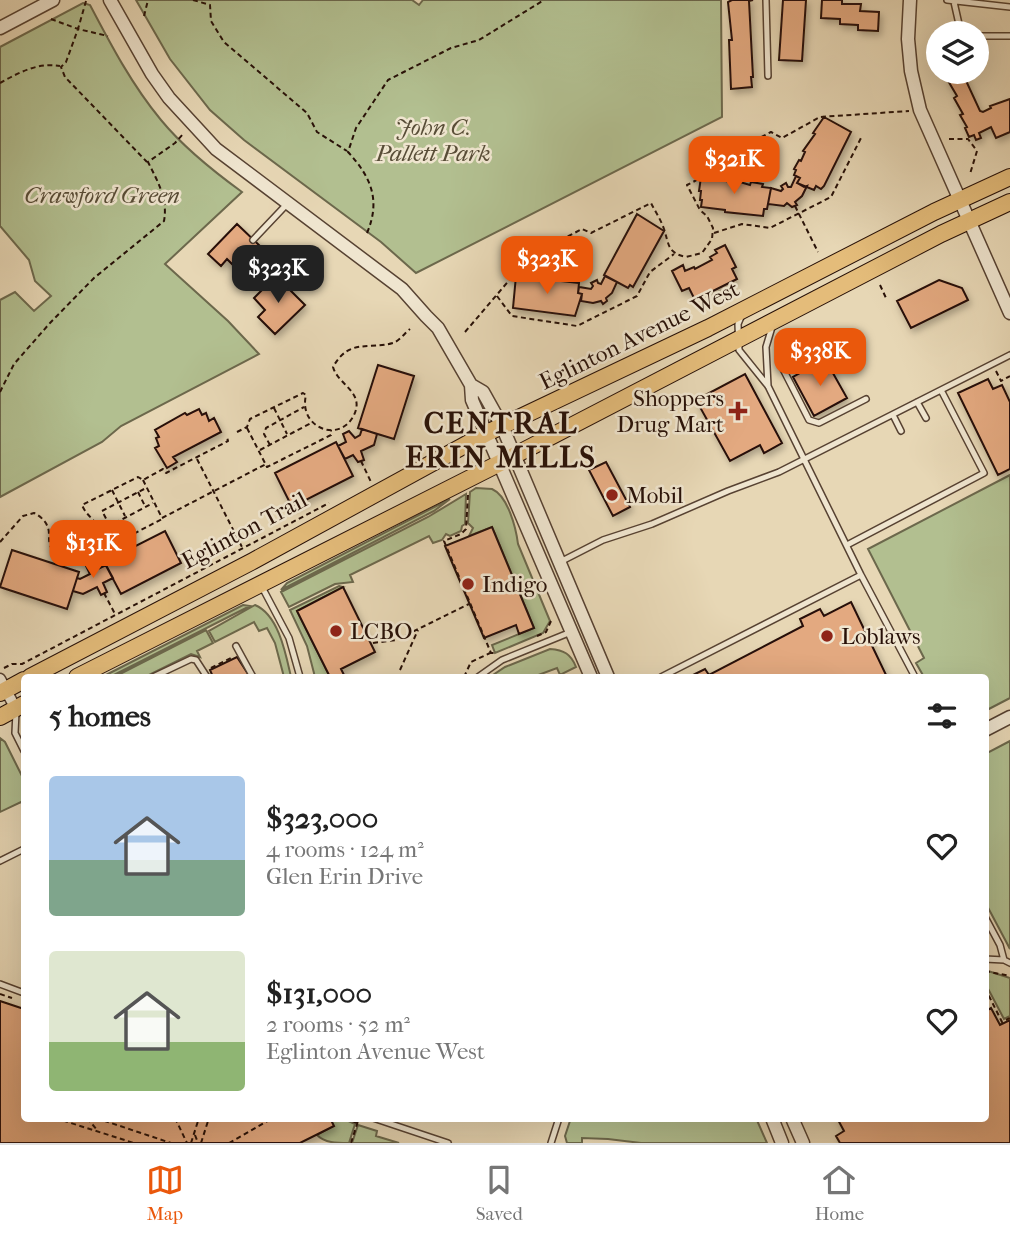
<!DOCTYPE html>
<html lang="en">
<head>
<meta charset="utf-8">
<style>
  :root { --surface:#fff; --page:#f2f2f2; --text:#222; --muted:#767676; --line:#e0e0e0; --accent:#ea580c }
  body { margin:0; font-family:"IM FELL French Canon",serif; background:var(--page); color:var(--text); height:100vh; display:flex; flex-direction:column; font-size:26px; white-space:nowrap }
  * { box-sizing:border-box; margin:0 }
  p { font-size:23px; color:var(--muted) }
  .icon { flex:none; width:38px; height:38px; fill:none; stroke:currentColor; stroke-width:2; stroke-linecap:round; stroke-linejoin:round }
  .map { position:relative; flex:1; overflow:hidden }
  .details { position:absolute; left:21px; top:674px; width:968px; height:448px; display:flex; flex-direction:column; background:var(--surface); border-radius:7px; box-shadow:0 7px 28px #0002 }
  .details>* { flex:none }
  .tools { position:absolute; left:926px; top:21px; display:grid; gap:14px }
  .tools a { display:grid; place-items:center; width:63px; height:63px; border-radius:50%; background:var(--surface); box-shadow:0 7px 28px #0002; font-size:35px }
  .price { position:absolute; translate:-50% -60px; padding:0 16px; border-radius:14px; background:var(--accent); color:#fff; font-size:23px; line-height:46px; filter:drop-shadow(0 2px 4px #0008) }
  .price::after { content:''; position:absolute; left:50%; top:42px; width:21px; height:16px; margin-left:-10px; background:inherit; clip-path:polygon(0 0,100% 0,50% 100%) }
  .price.on { background:#222; color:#fff }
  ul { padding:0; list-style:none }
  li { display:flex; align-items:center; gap:21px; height:175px; padding:0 28px }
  li span { display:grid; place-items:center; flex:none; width:196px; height:140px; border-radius:7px; color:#555 }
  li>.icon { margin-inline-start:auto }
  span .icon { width:84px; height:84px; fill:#fffc; stroke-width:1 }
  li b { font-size:30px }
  h2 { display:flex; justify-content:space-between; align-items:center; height:84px; padding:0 28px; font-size:30px }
  .menu { display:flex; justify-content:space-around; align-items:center; height:98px; border-top:2px solid var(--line); background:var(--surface); font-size:19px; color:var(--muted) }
  .menu a { display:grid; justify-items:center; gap:4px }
  .menu .on { color:var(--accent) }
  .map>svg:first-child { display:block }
  .green { fill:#b2bf90; stroke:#6c684c; stroke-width:2 }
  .building { fill:#e3a980; stroke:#271007; stroke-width:2; filter:url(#shadow) }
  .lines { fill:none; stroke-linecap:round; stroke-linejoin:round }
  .service-casing { stroke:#574232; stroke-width:8 }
  .minor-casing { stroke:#574232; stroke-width:13 }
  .tertiary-casing { stroke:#574232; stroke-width:15 }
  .primary-casing { stroke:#271007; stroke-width:18 }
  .path { stroke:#271007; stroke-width:2; stroke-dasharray:5 3.5; stroke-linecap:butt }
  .service { stroke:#efe5cf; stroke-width:5 }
  .minor { stroke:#efe5cf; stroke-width:10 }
  .tertiary { stroke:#efe5cf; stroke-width:12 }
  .primary { stroke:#e4bc7a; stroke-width:16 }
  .poi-dot { fill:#8f2418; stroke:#efe5cf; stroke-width:2.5 }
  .labels { text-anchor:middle; stroke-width:5; stroke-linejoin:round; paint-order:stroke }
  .park-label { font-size:23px; font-style:italic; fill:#584d37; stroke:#efe5cf }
  .street-label { font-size:23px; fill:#271007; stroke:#efe5cf }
  .poi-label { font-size:23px; fill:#271007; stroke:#efe5cf; text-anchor:start }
  .district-label { font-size:30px; font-weight:bold; letter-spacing:2px; fill:#271007; stroke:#efe5cf }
</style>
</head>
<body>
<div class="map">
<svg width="1010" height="1143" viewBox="0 0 1010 1143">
  <defs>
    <filter id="shadow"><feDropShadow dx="2.5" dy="4" stdDeviation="3.5" flood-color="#0004"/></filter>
  </defs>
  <rect width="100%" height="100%" fill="#e7d7b5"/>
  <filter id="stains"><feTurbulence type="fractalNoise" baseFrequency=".00286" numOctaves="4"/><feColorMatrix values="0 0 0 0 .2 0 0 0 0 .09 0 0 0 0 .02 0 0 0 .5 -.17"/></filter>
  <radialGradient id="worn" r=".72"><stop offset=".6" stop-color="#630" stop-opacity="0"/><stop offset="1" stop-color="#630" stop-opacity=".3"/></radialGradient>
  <path class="green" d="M136 0H412L419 5 423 0H721L722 117 416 273 381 242 244 140 210 110 170 59Z
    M83 3 90 5C111 45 132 85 161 120 184 148 213 171 242 192L165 264 228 321 259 354 121 426 102 442 0 497V300L15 292 34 311 51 296 35 281 29 260 0 226V47Z
    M1010 475V698L985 711V677H924L916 663 924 658 868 549Z
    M476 488 492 489C508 496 516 528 518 544L550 621 543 633 495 653 492 645 534 628 492 527 469 536 473 528 468 523 470 492Z
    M466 494 465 524 462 526 461 531 450 536 446 534 442 540 433 543 429 536 350 575 353 582 335 584 289 607 281 592 428 517Z
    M450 499 434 511 281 590 287 583Z
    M339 586 343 587 297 611 330 677H315L307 646 290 610Z
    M243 605 250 606 110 677H102Z
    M255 605C279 615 286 655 291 677H284L275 643 267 628 259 631 254 622 215 642 209 631Z
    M206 630 213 643 197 651 200 657 191 654 145 677H114Z
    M550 649C564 650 571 654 576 667L560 675 557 668 533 677H490L505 667Z
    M0 738 5 742 24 780V805L21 802 0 812Z
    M1010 741V949L985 902V754Z
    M988 971 1010 978V1016L1004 1019 985 983V972Z
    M330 1118H342L355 1124 349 1143C336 1143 325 1143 317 1135L333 1126Z
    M571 1118H756L767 1143H641L608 1139 582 1138V1143H567L565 1136Z
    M358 1125 377 1131 376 1136 399 1143H352Z"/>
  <path class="building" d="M732 0H753L749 1 753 77H751L752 87 731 89 729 40H732L728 2Z
    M783 0H806L802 61 779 60Z
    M822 0H842V4H861L860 11 879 12 878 31 858 30V25L840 24V19L821 18Z
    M947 72H962L980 111 983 112 991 108 990 106 1010 99V132L996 138 991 127 979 133 981 138 976 140 974 135 969 137 965 128 967 127 960 115 963 114 954 98 957 96 947 79 950 78Z
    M824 117 851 132 824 186 821 189 816 186 814 190 797 183 800 178 794 175 796 170 794 169 799 160 801 161 805 152 803 151 815 134 813 133Z
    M710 175 721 177V180L730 182V179L750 185 751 182 763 184 762 187 771 188 767 209H764L763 216 725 212V210L701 207 702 200H700L701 191H699L701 177 709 178Z
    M796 176 800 178 797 183 804 187 807 186 802 196 795 202 797 205 792 207 787 203 784 206 768 204 771 188 781 191 783 189 781 186 786 183 788 187H791Z
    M637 214 664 231 633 287 630 285 628 288 604 275Z
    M237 224 261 247 238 270 227 259 221 266 208 254Z
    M725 245 736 267 732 269 737 279 695 300 689 288 682 291 672 271 683 265 685 271 694 267 695 269 712 260 710 257 717 253 715 250Z
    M276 276 305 305 275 334 258 317 265 310 254 298Z
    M516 276 579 283 578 293 582 294 575 316 513 308Z
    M605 276 617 282 612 293 606 298 607 301 603 304 601 301 593 303 581 301 582 294 578 293 579 287 591 289 593 286 591 283 597 280 598 283 601 284Z
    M939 280 962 288 968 300 911 328 897 301Z
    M825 359 847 398 814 416 793 377Z
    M378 365 414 376 394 439 358 428Z
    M745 374 782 443 764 453 760 445 730 461 696 400Z
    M988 379 993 389 1002 385 1010 402V469L998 475 958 393Z
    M199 409 202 415 206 413 209 421 214 418 221 432 173 457 177 462 167 468 155 448 159 446 156 438 159 437 155 430 185 413 187 415Z
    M362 429 377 434 374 445 361 451 364 460 358 462 353 455 345 459 338 446 346 442 343 434 349 431 355 438 360 435Z
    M336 442 353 476 292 507 275 473Z
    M606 462 630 507 613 516 589 470Z
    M492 527 534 628 519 634 516 625 484 638 445 546Z
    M165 531 181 563 121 594 104 562Z
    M12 550 79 572 67 609 0 587Z
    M92 563 96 570 106 565 113 578 103 583 107 592 101 595 97 587 83 594 73 591 77 578 80 579 90 574 86 566Z
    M343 587 375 652 341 669 345 677H330L297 611Z
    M851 602 887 677H689L705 669 709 675 803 626 800 619 820 609 824 616Z
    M237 657 250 677H213L210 670Z
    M0 1001 24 1009V1118H330L334 1126 300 1143H0Z
    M991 1008 1000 1025 1010 1020V1143H840L836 1136 844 1131 837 1118H985V1012Z"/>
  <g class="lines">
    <g class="service-casing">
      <path id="service" d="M766 0 768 76
        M947 0 1010 7
        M954 2 961 33
        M976 36H1010
        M253 240 288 203
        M741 317 738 324 739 350 768 386 861 575 915 677
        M790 355 783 369 809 420 819 423 866 399
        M768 386 766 347 772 327
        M917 402 926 418
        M893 415 901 431
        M847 545 984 473 941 390
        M560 562 603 540 652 524 728 491 779 472 1010 355
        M262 587 289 638 300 677
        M236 646 253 677
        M153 677 191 659 196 660 207 677
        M478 677 502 660 571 632
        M661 677 861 575
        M16 712 15 733 24 751
        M0 861 24 849
        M985 917 1000 945 1004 960 1010 963
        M985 959 1004 960
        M0 984 24 993
        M373 1118 448 1143
        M551 1143 559 1118"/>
    </g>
    <g class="minor-casing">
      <path id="minor" d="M0 679 16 709"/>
    </g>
    <g class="tertiary-casing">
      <path id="tertiary" d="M110 0 152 74 169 98 216 149 402 289 426 316 438 328 471 385 472 400 591 677
        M910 0 908 39 911 71 920 110 1010 313
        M0 28 53 0
        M471 385 483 392 502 426 608 677
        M985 730 1010 717
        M772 1118 782 1143
        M792 1118 803 1143"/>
    </g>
    <g class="primary-casing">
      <path id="primary" d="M30 677 253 561 487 433 708 328 934 212 1010 177
        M77 677 500 463 941 234 1010 202
        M0 693 24 680
        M0 717 24 704"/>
    </g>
    <path class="path" d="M193 0 210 5 211 21 224 42 307 113 317 132 347 151
      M86 1 78 29 108 36
      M144 16 148 0
      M51 19 78 29 66 62 61 67 65 77 147 162
      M0 83C18 73 38 62 60 66
      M949 139H968L977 151 970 174
      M795 206 818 252
      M367 233C381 200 371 177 348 152L356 128 388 80 451 48 479 40 544 0
      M714 233 742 224 770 228 831 197 862 136
      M880 285 886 298
      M497 296 512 316 577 326 637 296 650 272 674 254
      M465 332 518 270 557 250 559 241 582 229 591 233 651 203C655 211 661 220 664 229 669 244 667 253 686 257L702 253 712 239 713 228 707 216 700 210 687 185 746 155 748 144 771 132 782 138 820 117 909 111
      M996 371 1001 381 1010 376
      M0 392 14 364 50 323 94 278 164 221C168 199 158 182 148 162L175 143 184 133
      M274 408 287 434
      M247 428 267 467 331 435V430
      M237 432 247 427 250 419 303 393 306 395C298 428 340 444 354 415 365 392 338 385 333 367 349 338 368 350 393 343 399 341 405 333 410 329
      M270 445 264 434 266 428 304 407
      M260 450 311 423
      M197 459 242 547
      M361 461 371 482
      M143 480 162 518 266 464
      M112 490 125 516
      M138 492 145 506
      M468 495 466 529 461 534 444 541 491 653H497
      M110 526 102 511 146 488
      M100 531 153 503
      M0 542 23 516 34 513C40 516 46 521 48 528 50 533 48 539 50 545 55 561 77 568 90 557 96 552 100 545 100 538 101 522 87 518 82 505L138 477 143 480 163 469 166 473 228 441 227 437
      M96 552H99L162 519
      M104 593 115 614
      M537 636 546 632 551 621
      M373 643 396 640 469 604
      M4 668 12 664H22L329 503
      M211 668 231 658
      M400 670 418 630
      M464 677 471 662 490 653
      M23 813 24 815
      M985 971 1010 976
      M985 988 1002 1022 1010 1018
      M0 994 12 998
      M55 1118 134 1143
      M87 1118 98 1131
      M96 1118 171 1143
      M175 1118 187 1143
      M345 1118 357 1123
      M195 1135 198 1143
      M191 1143 199 1118
      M201 1143 209 1118
      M229 1143 273 1118
      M351 1143 359 1118"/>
    <use href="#service" class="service"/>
    <use href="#minor" class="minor"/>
    <use href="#tertiary" class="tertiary"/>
    <use href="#primary" class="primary"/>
  </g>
  <g class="poi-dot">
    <path d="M734.5 400.5h7v7h7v7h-7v7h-7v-7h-7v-7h7z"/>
    <circle cx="612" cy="495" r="7"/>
    <circle cx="468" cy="584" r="7"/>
    <circle cx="336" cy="631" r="7"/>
    <circle cx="827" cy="636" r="7"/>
  </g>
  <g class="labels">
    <g class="park-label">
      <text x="433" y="135">John C.<tspan x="433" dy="26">Pallett Park</tspan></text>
      <text x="102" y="203">Crawford Green</text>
    </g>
    <g class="street-label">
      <text transform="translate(639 335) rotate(-26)" y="8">Eglinton Avenue West</text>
      <text transform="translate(244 530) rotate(-28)" y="8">Eglinton Trail</text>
    </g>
    <g class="poi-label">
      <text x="724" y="406" text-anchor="end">Shoppers<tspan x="724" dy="26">Drug Mart</tspan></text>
      <text x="626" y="503">Mobil</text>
      <text x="482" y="592">Indigo</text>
      <text x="350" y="639">LCBO</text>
      <text x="841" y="644">Loblaws</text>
    </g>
    <g class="district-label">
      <text x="501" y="433">CENTRAL<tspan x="501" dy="34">ERIN MILLS</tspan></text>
    </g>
  </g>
  <rect width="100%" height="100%" filter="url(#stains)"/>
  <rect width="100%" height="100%" fill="url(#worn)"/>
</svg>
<div class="tools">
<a><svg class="icon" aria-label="layers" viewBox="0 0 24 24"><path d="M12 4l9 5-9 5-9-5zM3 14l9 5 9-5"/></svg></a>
</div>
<b class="price" style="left:734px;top:196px">$321K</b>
<b class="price" style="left:547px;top:296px">$323K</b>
<b class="price on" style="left:278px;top:305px">$323K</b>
<b class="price" style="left:820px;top:388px">$338K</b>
<b class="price" style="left:93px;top:580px">$131K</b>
<section class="details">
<h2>5 homes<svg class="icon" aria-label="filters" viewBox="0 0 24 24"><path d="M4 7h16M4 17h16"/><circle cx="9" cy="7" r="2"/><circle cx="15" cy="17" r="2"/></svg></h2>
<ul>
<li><span style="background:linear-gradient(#a9c7e8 60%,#7fa58c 0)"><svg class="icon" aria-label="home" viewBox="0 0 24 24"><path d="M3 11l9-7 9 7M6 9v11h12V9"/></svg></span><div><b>$323,000</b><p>4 rooms · 124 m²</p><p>Glen Erin Drive</p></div><svg class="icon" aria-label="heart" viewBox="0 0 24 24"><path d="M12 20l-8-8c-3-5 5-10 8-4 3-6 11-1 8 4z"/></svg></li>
<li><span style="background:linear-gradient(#dfe7d0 65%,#8fb573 0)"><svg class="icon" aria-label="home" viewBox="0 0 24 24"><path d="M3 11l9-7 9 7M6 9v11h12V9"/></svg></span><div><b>$131,000</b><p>2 rooms · 52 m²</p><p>Eglinton Avenue West</p></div><svg class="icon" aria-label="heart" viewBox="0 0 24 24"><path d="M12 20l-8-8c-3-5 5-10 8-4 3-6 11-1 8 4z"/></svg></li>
</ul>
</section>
</div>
<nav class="menu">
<a class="on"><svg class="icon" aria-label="map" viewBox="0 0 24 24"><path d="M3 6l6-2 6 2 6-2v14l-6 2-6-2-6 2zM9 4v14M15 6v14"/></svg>Map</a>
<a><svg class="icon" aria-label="saved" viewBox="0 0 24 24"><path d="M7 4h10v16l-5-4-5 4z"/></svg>Saved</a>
<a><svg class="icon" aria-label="home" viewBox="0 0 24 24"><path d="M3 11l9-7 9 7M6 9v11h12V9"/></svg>Home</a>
</nav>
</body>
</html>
